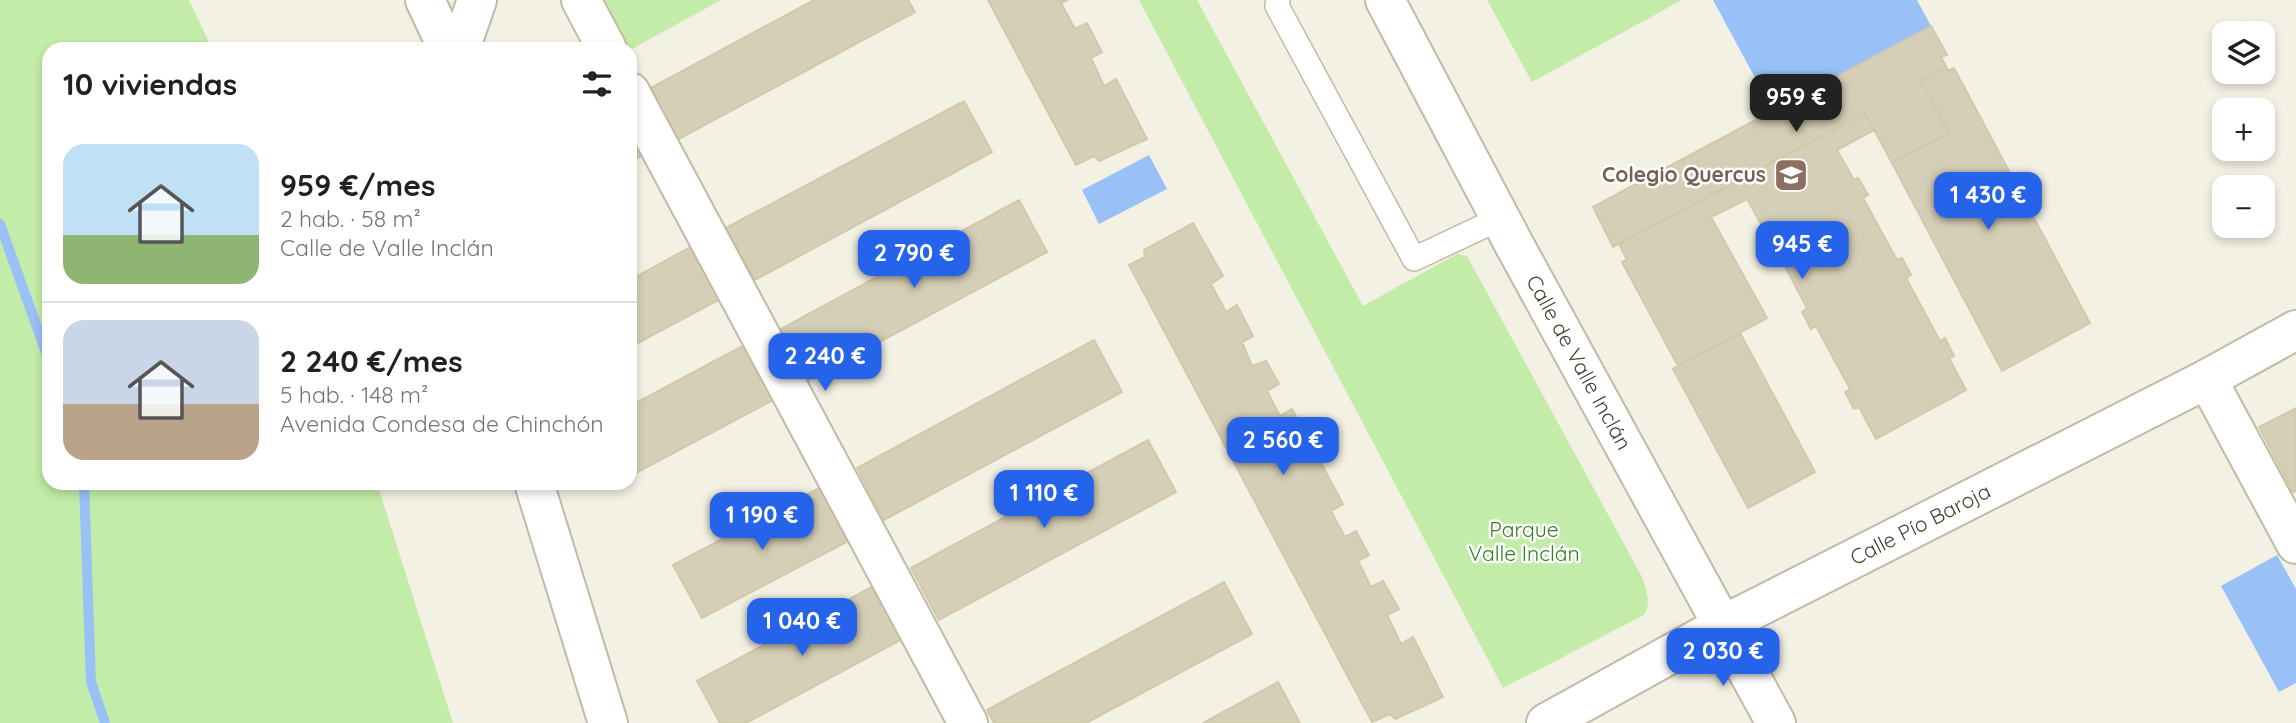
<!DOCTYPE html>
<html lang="es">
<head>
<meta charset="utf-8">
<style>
  :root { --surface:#fff; --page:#f2f2f2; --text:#202124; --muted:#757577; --line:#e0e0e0; --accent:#2563eb }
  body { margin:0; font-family:Quicksand,sans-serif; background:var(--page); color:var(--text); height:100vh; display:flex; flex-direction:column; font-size:26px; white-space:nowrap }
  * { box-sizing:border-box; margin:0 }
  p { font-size:23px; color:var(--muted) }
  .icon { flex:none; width:38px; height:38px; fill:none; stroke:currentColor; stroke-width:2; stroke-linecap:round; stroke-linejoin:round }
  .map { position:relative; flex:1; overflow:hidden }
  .sheet { position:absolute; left:42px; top:42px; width:595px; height:448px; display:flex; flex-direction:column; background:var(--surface); border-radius:21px; box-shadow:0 4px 10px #0003 }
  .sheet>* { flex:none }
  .tools { position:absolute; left:2212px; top:21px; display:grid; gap:14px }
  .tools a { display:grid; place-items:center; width:63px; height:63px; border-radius:14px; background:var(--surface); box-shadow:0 4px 10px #0003; font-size:35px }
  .price { position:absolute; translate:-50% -60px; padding:0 16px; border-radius:14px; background:var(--accent); color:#fff; font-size:23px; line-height:46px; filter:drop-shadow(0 2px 4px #0008) }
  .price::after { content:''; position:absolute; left:50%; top:42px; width:21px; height:16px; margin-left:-10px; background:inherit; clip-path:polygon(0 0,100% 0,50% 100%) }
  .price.selected { background:#222; color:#fff }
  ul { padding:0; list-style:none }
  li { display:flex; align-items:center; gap:21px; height:175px; padding:0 21px }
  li+li { border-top:2px solid var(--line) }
  li span { display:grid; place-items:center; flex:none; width:196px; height:140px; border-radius:21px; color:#555 }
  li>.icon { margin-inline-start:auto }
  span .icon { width:84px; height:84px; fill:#fffc; stroke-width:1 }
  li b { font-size:30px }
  h2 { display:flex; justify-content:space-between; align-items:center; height:84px; padding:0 21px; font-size:30px }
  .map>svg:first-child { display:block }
  .green { fill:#c2eca7 }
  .water { fill:#99c1f7 }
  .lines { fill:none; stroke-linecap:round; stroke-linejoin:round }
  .stream { stroke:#99c1f7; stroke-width:10 }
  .building { fill:#d6cfb7; stroke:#d1c9aa; stroke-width:2 }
  .service-casing { stroke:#c0bba5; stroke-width:26 }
  .minor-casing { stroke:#c0bba5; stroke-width:42 }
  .service { stroke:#fff; stroke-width:23 }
  .minor { stroke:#fff; stroke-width:38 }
  .labels { text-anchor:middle; stroke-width:5; stroke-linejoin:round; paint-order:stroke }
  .education-label { font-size:21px; font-weight:bold; fill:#785e54; stroke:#fff; text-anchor:end }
  .street-label { font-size:21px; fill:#464133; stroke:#fff }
  .park-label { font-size:21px; fill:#357d21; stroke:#fff }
</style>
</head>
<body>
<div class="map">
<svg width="2296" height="723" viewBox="0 0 2296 723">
  <rect width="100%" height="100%" fill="#f3f1e3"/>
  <path class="green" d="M0 0H189L212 49H49V483H377L453 723H0Z
    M598 0H721L630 50Z
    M1139 0H1197L1363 306 1457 254 1467 256 1642 577C1646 591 1652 603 1644 615L1503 688Z
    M1487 0H1682L1532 82Z"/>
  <path class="water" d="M1713 0H1917L1931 26 1773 111Z
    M1149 155 1167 189 1099 224 1082 190Z
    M2277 555 2296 589V683L2279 692 2221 586Z"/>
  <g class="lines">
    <path class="stream" d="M0 224 49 361
      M84 483 91 682 105 723"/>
  </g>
  <path class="building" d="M814 0H908L915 12 677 140 649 89Z
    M988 0H1068L1061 3 1075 29 1087 23 1102 52 1091 58 1104 86 1116 79 1147 139 1099 161 1094 156 1076 165Z
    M1931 26 1947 55 1941 57 1947 68 1921 81 1949 133 1892 163 1865 113 1613 247 1593 207Z
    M1947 68 1948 71 1954 68 2090 323 2002 371 1892 163 1949 133 1921 81Z
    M964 101 992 152 755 280 726 228Z
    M1865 113 1874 130 1837 150 1854 180 1858 178 1868 195 1863 198 1897 260 1902 258 1911 275 1906 278 1940 341 1945 338 1954 356 1949 358 1966 390 1876 439 1859 407 1854 409 1845 392 1850 389 1816 326 1811 329 1802 312 1807 308 1773 244 1767 247 1759 231 1764 229 1747 199 1711 217 1767 318 1678 366 1622 262 1627 260 1619 244Z
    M630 127 645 154 630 162Z
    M1019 200 1047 252 809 380 781 329Z
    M1193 223 1223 276 1211 284 1226 312 1237 305 1253 336 1242 342 1252 366 1266 361 1279 384 1267 391 1280 416 1292 409 1343 504 1331 511 1345 537 1356 531 1369 555 1358 561 1371 587 1383 581 1399 609 1387 615 1401 644 1413 637 1443 697 1395 719 1390 714 1372 722 1129 265 1145 257 1144 250Z
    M696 244 724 297 630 347V280Z
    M1740 333 1815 472 1748 508 1673 369Z
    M1094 340 1122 392 884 520 857 468Z
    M748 343 777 398 630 476V406Z
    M2296 408V491L2293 492 2259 427Z
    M1148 440 1176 492 939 620 911 568Z
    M823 486 852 539 702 618 673 565Z
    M1224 582 1252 634 1086 723H994L987 710Z
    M877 584 906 637 746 723H720L697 681Z
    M1278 682 1300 723H1203Z"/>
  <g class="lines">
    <g class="service-casing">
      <path id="service" d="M1278 0 1277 6 1414 259 1501 218"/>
    </g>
    <g class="minor-casing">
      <g id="minor">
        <path d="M425 0 448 49"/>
        <path d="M581 0 607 49"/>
        <path id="s1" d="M1385 0 1516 248 1776 723"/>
        <path d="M460 49 477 0"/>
        <path d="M630 92 968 723"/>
        <path d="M2207 379 2296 544"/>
        <path d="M534 483 608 723"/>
        <path id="s2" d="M1546 723 1723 625 2207 379 2296 330"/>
      </g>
    </g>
    <use href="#service" class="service"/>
    <use href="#minor" class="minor"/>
  </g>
  <defs>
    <g id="school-square" transform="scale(1.75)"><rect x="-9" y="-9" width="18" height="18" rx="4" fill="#8d6e63" stroke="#fff"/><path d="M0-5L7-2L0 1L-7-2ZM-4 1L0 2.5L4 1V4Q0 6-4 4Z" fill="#fff"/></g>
  </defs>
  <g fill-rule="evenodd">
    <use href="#school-square" x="1791" y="175"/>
  </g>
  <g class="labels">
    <g class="education-label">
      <text x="1766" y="182">Colegio Quercus</text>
    </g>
    <g class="street-label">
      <text dy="7" stroke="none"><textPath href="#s1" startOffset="411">Calle de Valle Inclán</textPath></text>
      <text dy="7" stroke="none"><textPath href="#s2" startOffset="424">Calle Pío Baroja</textPath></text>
    </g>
    <g class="park-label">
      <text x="1524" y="537">Parque<tspan x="1524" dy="24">Valle Inclán</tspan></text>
    </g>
  </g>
</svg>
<div class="tools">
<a><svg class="icon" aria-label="layers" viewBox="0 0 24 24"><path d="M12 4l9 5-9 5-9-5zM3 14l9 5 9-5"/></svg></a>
<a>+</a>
<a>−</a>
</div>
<b class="price selected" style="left:1796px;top:134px">959 €</b>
<b class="price" style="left:1988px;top:232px">1 430 €</b>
<b class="price" style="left:1802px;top:281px">945 €</b>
<b class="price" style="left:914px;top:290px">2 790 €</b>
<b class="price" style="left:825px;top:393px">2 240 €</b>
<b class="price" style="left:1283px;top:477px">2 560 €</b>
<b class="price" style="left:1044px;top:530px">1 110 €</b>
<b class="price" style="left:762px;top:552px">1 190 €</b>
<b class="price" style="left:802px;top:658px">1 040 €</b>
<b class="price" style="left:1723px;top:688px">2 030 €</b>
<section class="sheet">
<h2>10 viviendas<svg class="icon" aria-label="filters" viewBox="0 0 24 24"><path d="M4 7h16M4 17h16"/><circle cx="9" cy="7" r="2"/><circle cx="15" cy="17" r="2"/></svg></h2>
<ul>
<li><span style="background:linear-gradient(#bfe0f5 65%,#8fb573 0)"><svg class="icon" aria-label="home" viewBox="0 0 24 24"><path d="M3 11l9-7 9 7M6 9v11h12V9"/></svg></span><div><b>959 €/mes</b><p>2 hab. · 58 m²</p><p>Calle de Valle Inclán</p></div></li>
<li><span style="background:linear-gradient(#c9d6e8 60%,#b9a48a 0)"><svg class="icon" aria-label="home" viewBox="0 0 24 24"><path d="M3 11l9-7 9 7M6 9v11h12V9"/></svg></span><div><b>2 240 €/mes</b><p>5 hab. · 148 m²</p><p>Avenida Condesa de Chinchón</p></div></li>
</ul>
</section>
</div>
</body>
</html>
